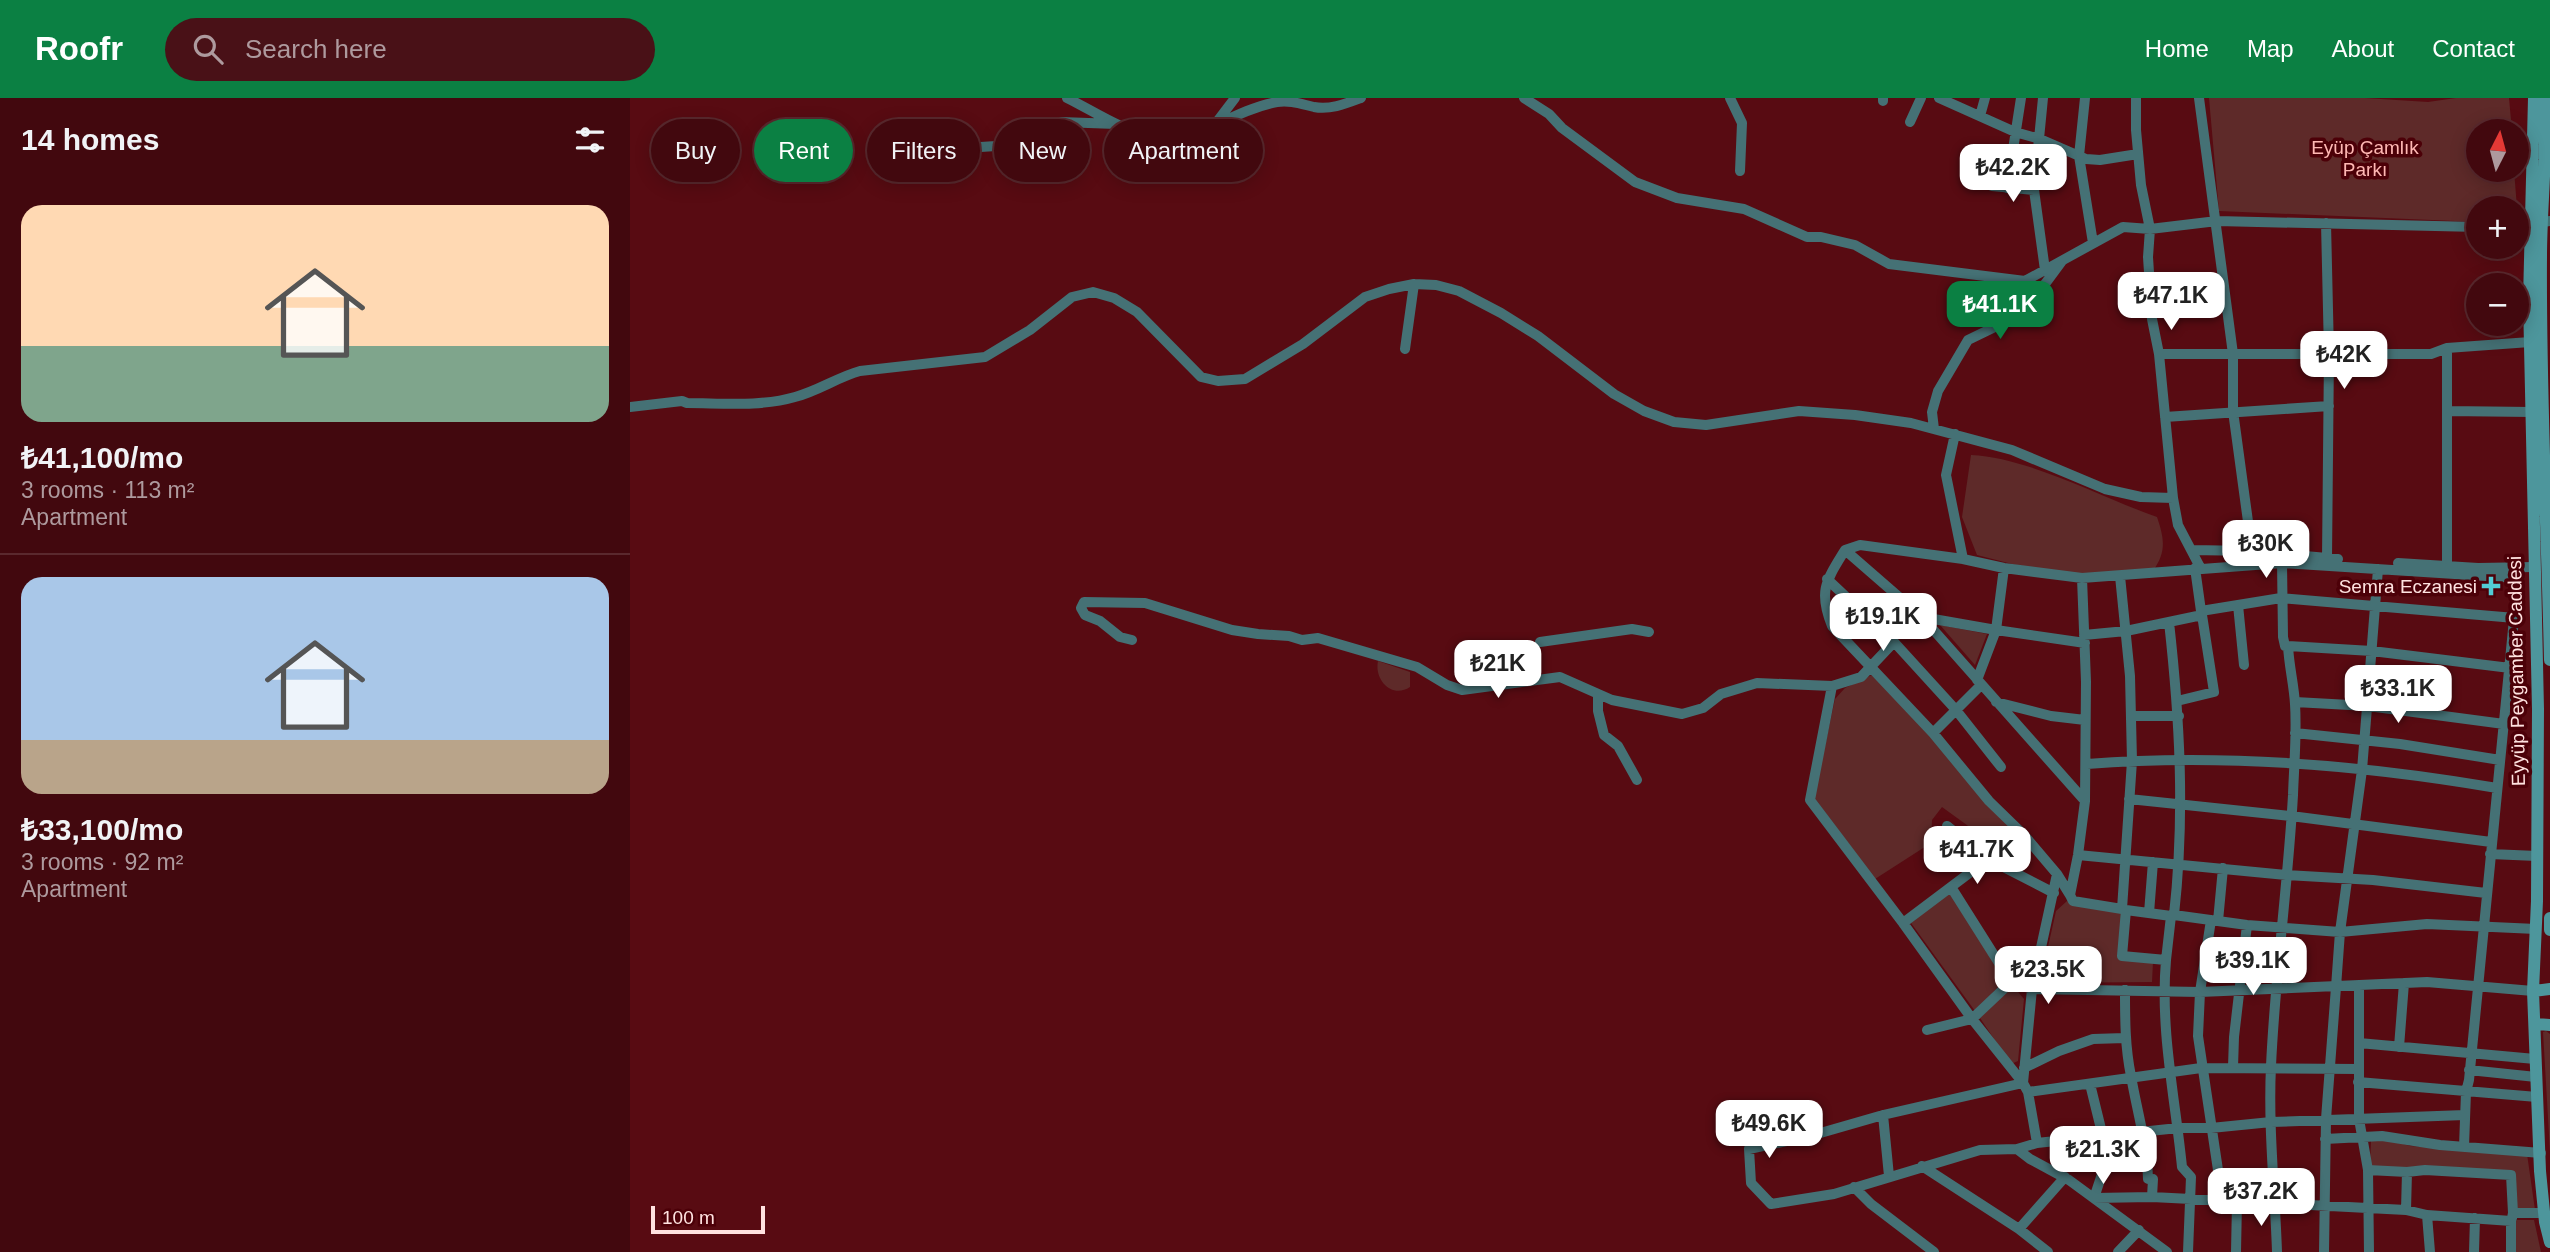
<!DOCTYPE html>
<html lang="en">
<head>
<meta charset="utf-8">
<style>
  :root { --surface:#42080e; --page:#491117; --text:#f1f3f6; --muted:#ae9a9e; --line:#5a292e; --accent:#0b8043 }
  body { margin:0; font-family:Arial,sans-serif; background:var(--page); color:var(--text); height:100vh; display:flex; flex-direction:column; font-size:26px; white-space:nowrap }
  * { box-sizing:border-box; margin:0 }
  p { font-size:23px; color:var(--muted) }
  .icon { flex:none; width:38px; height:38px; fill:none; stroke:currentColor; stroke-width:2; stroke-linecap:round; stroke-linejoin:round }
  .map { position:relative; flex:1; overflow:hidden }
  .details { display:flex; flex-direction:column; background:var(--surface); width:630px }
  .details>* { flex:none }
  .banner { position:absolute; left:21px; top:21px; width:665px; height:63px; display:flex; gap:14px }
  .needle { width:46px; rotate:6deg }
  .buttons { position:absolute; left:1836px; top:21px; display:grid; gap:14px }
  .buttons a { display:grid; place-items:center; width:63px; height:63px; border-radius:50%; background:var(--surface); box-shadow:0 4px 18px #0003,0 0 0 2px var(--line); font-size:35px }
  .scale { position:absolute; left:21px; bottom:18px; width:114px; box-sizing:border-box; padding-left:7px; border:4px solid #ffe2e0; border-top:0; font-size:19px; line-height:24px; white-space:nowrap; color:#ffe2e0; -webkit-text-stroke:5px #4c0008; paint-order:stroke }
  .price { position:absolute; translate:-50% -60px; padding:0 16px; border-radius:14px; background:#fff; color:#222; font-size:23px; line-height:46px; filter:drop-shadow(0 2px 4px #0008) }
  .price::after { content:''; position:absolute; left:50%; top:42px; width:21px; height:16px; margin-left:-10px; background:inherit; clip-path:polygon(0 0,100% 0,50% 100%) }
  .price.selected { background:var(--accent); color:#fff }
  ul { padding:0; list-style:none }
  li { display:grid; align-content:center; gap:14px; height:371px; padding:0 21px }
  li+li { border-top:2px solid var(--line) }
  li span { display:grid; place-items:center; height:217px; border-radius:21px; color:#555 }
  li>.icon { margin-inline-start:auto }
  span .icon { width:126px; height:126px; fill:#fffc; stroke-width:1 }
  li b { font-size:30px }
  h2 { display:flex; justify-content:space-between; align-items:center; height:84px; padding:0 21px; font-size:30px }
  .chip { padding:0 24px; border-radius:32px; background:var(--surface); box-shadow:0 4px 18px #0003,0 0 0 2px var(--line); font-size:24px; line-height:63px }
  .chip.selected { background:var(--accent); color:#fff }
  header { display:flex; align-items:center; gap:42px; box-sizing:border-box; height:98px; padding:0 35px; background:var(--accent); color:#fff }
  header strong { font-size:33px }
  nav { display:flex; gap:38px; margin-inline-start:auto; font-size:24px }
  .search { width:490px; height:63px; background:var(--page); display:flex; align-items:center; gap:18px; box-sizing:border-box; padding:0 24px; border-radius:38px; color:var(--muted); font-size:26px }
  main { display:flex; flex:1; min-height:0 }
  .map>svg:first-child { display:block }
  .green { fill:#5e2a29 }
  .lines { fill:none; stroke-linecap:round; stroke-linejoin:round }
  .street { stroke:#457175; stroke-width:10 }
  .secondary { stroke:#4d969c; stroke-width:12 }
  .poi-dot { fill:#52ccd5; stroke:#4c0008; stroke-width:2.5 }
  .labels { text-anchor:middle; stroke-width:7; stroke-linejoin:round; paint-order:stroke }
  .park-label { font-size:19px; fill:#ffb8b4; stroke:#4c0008 }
  .poi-label { font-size:19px; fill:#ffe2e0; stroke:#4c0008; text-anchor:end }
  .street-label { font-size:19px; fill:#ffe2e0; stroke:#4c0008 }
</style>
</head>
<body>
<header>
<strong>Roofr</strong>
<div class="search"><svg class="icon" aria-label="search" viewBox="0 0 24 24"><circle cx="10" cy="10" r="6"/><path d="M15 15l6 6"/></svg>Search here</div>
<nav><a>Home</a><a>Map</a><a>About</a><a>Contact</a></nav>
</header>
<main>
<section class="details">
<h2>14 homes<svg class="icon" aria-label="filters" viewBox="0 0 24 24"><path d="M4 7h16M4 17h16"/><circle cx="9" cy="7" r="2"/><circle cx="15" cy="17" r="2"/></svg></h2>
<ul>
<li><span style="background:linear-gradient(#ffd9b3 65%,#7fa58c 0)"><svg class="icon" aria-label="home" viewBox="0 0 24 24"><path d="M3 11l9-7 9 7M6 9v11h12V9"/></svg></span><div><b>₺41,100/mo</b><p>3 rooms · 113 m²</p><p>Apartment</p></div></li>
<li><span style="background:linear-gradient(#a9c7e8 75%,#b9a48a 0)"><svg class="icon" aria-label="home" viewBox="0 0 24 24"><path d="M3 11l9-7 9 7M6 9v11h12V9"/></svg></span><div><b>₺33,100/mo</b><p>3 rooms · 92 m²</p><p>Apartment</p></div></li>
</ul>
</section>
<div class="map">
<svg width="1920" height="1154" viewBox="0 0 1920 1154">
  <rect width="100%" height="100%" fill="#580b12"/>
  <path class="green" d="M1579 0H1735L1798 4 1826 0H1879L1882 33H1848V72H1884L1887 110H1848V124L1589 113Z
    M1341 357C1400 360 1470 399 1527 419 1534 440 1537 453 1523 473L1455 477 1386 467 1347 457 1332 419Z
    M1310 527 1357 536 1345 567Z
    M748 563 780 574V589C762 601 744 582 748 563Z
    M1242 577 1286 621 1378 728 1363 746 1312 709 1302 722 1301 745 1245 781 1184 699 1205 601 1215 590Z
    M1319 794 1375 882 1345 913 1281 825Z
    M1437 803 1459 810 1492 814 1489 861 1523 864 1522 884 1410 885 1426 813Z
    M1383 888 1394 901 1388 963 1381 966 1350 920Z
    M1916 933 1920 936V1054L1913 934Z
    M1759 1042 1780 1048 1897 1056 1905 1112 1885 1111 1882 1074 1768 1072 1740 1068 1741 1043Z
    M1884 1122H1904L1911 1154H1882Z"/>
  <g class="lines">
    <path class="street" d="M437 0C476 19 522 55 567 36 592 25 619 9 647 4 660 2 671 6 684 9 700 12 715 6 731 0
      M894 0 919 16 932 30 1005 84 1047 100 1114 111 1177 139H1191L1225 147 1259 166 1395 183 1493 129 1520 131 1587 123 1848 129
      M1100 0 1112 25 1110 73
      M1309 0 1385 34 1410 41 1456 61 1470 62 1508 56
      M1455 0 1449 58 1463 145
      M1506 0V32L1511 87 1520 131 1518 159 1522 221 1529 256 1543 400 1548 427 1570 469
      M1569 0 1603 256V313L1622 453
      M1253 3V0
      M1350 18 1355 0
      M1280 24 1291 0
      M586 25 605 0
      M274 54 366 48 383 43 408 26 431 24 486 26
      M1342 54 1362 88 1404 92 1415 172
      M1377 90 1391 0
      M1404 92 1413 0
      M1696 125 1699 255 1697 461
      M1886 129 1920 123
      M1817 250V468
      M775 251 784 186
      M1529 256H1801L1817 250 1900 244
      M0 309 52 303 57 305C91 305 131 309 165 299 188 293 208 279 230 273L355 259 400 232 442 199 463 194 484 200 507 214 571 279 588 283 615 281 673 246 735 199 759 191 784 186 806 187 829 193 871 215 908 238 984 296 1014 313 1044 324 1076 327 1169 313 1225 317 1281 325 1382 352 1475 391 1511 399 1543 400
      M1817 313 1902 314
      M1535 319 1699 308
      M1304 331 1302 314 1308 293 1338 242 1373 225 1415 186 1432 163
      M1325 336 1316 377 1333 461
      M1215 452 1230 447 1333 461 1374 470 1452 480 1652 465 1888 480 1839 982 1836 994 1834 1049
      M1561 452 1622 453 1708 461
      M1768 465 1848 470 1904 469
      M1565 470 1571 513
      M1490 478 1500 578 1502 663 1492 811 1496 812 1492 858 1536 862 1541 818 1544 817 1617 827 1710 834 1797 826 1906 831
      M1452 480 1456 584 1455 703
      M1197 481 1264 544 1326 612 1371 669
      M1608 507 1614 567
      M1292 519 1455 703 1448 757 1440 797 1427 776 1394 737 1359 703 1303 635 1202 528C1188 493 1196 483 1215 452L1292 519 1366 532 1374 470
      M1539 524C1550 623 1555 718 1544 817
      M1454 537 1496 533 1572 517 1571 513 1651 500 1885 520
      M502 542 490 539 470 523 455 517 451 510 454 504 515 505 602 532 628 536 659 538 672 542 688 540 787 569 817 587 832 592 930 579 982 602 1052 616 1073 610 1091 596 1127 585 1202 588 1231 579 1264 544
      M910 544 1002 531 1019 534
      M1658 548 1742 553 1880 570
      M1347 582 1366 532 1455 545
      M1202 588 1180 702 1273 825 1342 921 1393 985 1398 994 1407 1045
      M968 596V613L974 637 988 648 1007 682
      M1547 603 1584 594 1572 517
      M1366 604 1421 618 1455 622
      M1665 604 1738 608 1874 626
      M1502 618H1549
      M1303 635 1351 587
      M1665 635 1770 646 1870 662
      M1457 666C1594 655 1732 667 1867 690
      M1499 701 1661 718 1861 744
      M1317 728 1358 761
      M1860 756 1907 758
      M1448 757 1656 777 1743 782 1856 795
      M1427 776 1402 891 1393 985 1253 1017 1180 1038 1119 1051 1121 1085 1141 1106 1204 1096 1350 1052 1387 1051 1407 1045 1548 1030H1581L1641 1024 1835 1017
      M1321 789 1381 884 1402 891 1570 894 1797 884 1903 893
      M1440 797 1443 803 1492 811
      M1496 812 1541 818
      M1519 815 1523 764
      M1581 822 1570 894 1568 938 1588 1072
      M1588 823 1593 770
      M1273 825 1358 761 1424 795
      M1536 862C1530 932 1545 999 1552 1069L1561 1079 1558 1154
      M1729 888V1021L1738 1072 1739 1154
      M1495 892C1495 921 1495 949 1501 978 1507 1013 1517 1045 1518 1081H1523L1522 1099
      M1297 932 1342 921 1381 884
      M1729 945 1905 961
      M1769 949 1774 885
      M1603 969 1604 939 1617 827
      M1394 970 1429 953 1463 941 1495 940
      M1839 972 1906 979
      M1728 984 1907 999
      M1460 986 1473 1039 1474 1070 1464 1100 1522 1099 1776 1112 1797 1117 1881 1123V1154
      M1398 994 1571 970 1729 971
      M1253 1017 1259 1078
      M1695 1041 1752 1038 1810 1047 1911 1055
      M1387 1051 1400 1061 1439 1082 1537 1154
      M1292 1068 1389 1131 1418 1154
      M1738 1072 1777 1074 1795 1072 1881 1077 1883 1115
      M1224 1089 1241 1106 1304 1154
      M1776 1112 1777 1074
      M1797 1117 1800 1154
      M1882 1120 1883 1115H1914
      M1389 1131 1435 1079
      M1488 1154 1509 1132
      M1606 1154 1607 1104
      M1647 1154C1645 1092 1638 1030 1641 968 1645 877 1658 787 1663 697 1664 667 1667 636 1665 606 1664 587 1659 568 1658 548H1655L1653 539 1652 465
      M1694 1154 1696 1021 1706 889 1710 834 1732 672 1748 471
      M1844 1154 1845 1120"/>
    <path class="secondary" d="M1904 0 1899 202 1908 611 1907 803 1903 893 1910 1073 1915 1124 1920 1144
      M1914 0C1918 53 1911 106 1911 159 1910 293 1917 428 1920 562
      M1920 820V832
      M1903 893 1920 891
      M1906 926 1920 927"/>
  </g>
  <path class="poi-dot" d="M1857.5 477.5h7v7h7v7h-7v7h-7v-7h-7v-7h7z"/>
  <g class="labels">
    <g class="park-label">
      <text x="1735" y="56">Eyüp Çamlık<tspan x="1735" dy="22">Parkı</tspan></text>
    </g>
    <g class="poi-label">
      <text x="1847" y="495">Semra Eczanesi</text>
    </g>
    <g class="street-label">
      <text transform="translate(1886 573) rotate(-91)" y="7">Eyyüp Peygamber Caddesi</text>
    </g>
  </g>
</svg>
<div class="buttons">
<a><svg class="needle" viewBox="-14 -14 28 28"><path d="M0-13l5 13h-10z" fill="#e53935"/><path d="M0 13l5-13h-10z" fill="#ae9a9e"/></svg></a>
<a>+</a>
<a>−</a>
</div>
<div class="scale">100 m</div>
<b class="price" style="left:1383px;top:106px">₺42.2K</b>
<b class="price" style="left:1541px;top:234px">₺47.1K</b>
<b class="price selected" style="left:1370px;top:243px">₺41.1K</b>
<b class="price" style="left:1714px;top:293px">₺42K</b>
<b class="price" style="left:1636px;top:482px">₺30K</b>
<b class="price" style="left:1253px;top:555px">₺19.1K</b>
<b class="price" style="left:868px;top:602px">₺21K</b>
<b class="price" style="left:1768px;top:627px">₺33.1K</b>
<b class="price" style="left:1347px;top:788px">₺41.7K</b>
<b class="price" style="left:1623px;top:899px">₺39.1K</b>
<b class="price" style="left:1418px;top:908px">₺23.5K</b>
<b class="price" style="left:1139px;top:1062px">₺49.6K</b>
<b class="price" style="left:1473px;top:1088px">₺21.3K</b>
<b class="price" style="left:1631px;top:1130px">₺37.2K</b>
<div class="banner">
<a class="chip">Buy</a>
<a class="chip selected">Rent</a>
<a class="chip">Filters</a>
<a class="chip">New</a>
<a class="chip">Apartment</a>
</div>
</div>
</main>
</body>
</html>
